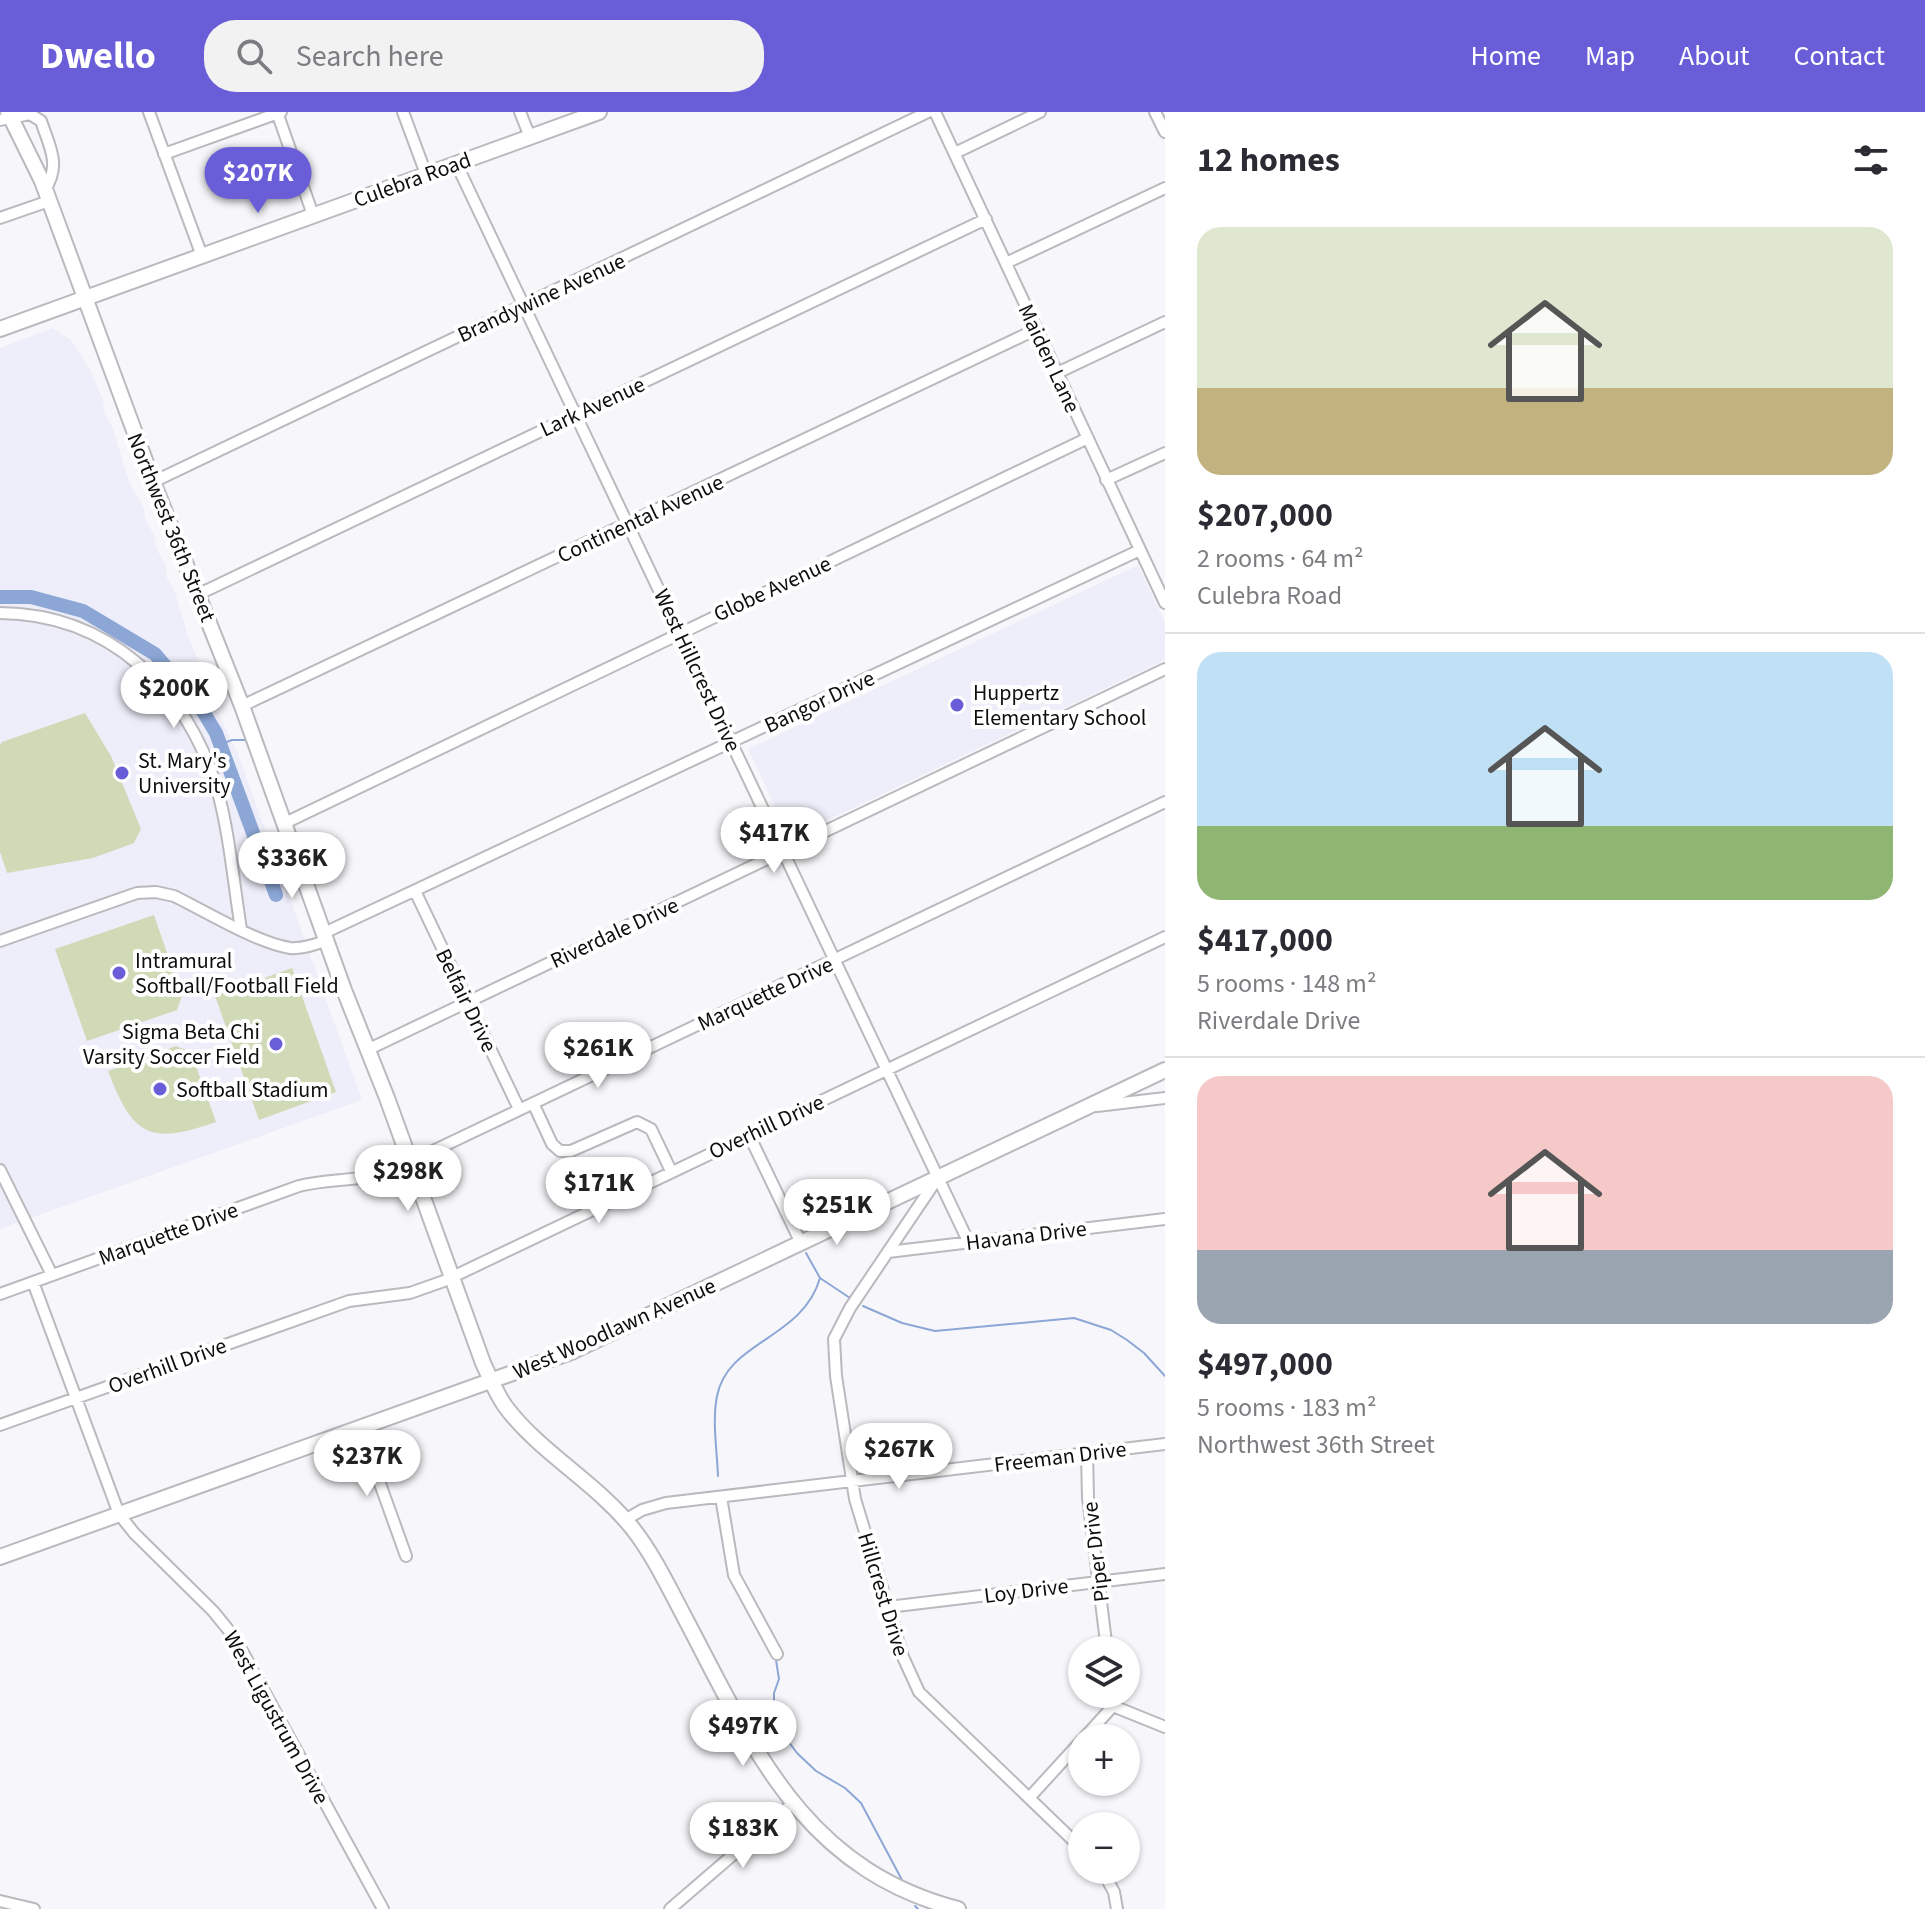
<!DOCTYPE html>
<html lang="en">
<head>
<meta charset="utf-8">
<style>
  :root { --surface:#fff; --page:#f2f2f3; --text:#2b2b33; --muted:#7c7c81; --line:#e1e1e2; --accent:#6a5ed8 }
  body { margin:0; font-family:"Source Sans 3",sans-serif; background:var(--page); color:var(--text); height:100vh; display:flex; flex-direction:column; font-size:30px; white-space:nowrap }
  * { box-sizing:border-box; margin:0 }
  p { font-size:26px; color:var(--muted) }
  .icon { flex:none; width:44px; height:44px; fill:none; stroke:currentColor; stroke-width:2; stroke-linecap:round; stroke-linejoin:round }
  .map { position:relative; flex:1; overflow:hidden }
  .side { display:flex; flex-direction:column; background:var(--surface); width:760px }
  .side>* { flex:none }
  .controls { position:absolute; left:1068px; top:1524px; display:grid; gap:16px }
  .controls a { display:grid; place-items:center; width:72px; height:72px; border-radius:50%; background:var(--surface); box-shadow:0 2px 6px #0004; font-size:40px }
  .price { position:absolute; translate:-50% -68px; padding:0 18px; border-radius:28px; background:#fff; color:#222; font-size:26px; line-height:52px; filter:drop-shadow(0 2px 4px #0008) }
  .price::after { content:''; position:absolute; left:50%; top:48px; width:24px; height:18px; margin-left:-12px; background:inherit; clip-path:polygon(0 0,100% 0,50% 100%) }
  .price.current { background:var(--accent); color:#fff }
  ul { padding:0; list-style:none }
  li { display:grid; align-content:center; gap:16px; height:424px; padding:0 32px }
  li+li { border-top:2px solid var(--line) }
  li span { display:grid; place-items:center; height:248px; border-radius:24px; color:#555 }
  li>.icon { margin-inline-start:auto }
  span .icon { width:144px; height:144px; fill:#fffc; stroke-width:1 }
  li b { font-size:34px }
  h2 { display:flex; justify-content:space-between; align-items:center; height:96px; padding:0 32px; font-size:34px }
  header { display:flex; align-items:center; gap:48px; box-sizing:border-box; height:112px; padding:0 40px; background:var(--accent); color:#fff }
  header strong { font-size:38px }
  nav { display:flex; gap:44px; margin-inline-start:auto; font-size:28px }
  .search { width:560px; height:72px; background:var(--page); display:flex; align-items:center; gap:20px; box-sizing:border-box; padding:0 28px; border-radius:32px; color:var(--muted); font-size:30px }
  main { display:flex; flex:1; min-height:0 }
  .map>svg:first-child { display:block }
  .built { fill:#eeeefa }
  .pitch { fill:#d1dab7 }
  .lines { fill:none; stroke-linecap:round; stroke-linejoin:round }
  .stream { stroke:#8ca7d6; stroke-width:2 }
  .river { stroke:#8ca7d6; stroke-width:14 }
  .street-casing { stroke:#bab9be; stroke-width:14 }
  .secondary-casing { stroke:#bab9be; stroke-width:18 }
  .street { stroke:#fff; stroke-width:10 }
  .secondary { stroke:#fff; stroke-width:14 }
  .poi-dot { fill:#6a5ed8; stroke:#fff; stroke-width:3 }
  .labels { text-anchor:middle; stroke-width:8; stroke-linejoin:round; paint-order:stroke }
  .street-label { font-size:22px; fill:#0e0e0f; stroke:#fff }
  .poi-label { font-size:22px; fill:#0e0e0f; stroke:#fff; text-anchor:start }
</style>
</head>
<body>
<header>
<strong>Dwello</strong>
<div class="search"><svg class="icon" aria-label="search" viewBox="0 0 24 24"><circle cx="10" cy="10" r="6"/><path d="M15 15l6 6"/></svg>Search here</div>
<nav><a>Home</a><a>Map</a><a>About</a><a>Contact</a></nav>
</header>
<main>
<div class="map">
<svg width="1165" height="1797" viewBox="0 0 1165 1797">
  <rect width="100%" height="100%" fill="#f7f7fb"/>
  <path class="built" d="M53 216 72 229 91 259 103 288 105 302 112 314 130 372 143 394 146 408 154 423 157 438 165 451 167 466 175 480 188 524 206 567 207 579 237 639 362 988 0 1117V236Z
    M1138 453 1165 510V548L790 726 748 637Z"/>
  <path class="pitch" d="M85 601 111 644 141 717 134 731 93 746 7 761 0 740V633L2 630Z
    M154 803 182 884 177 898 87 929 55 837Z
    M292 856 336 980 259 1008 215 884Z
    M176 934 191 940 216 1010C150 1033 133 1025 108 959Z"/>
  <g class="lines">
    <path class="stream" d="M221 632 232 628H246
      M806 1141 820 1166 850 1186
      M863 1194 902 1211 935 1219 1074 1206 1111 1218 1127 1228 1144 1241 1165 1264
      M718 1364C717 1338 712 1309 717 1284 728 1228 802 1228 820 1166
      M776 1548 779 1567 774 1581V1600L782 1621 797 1641 816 1659 845 1676 861 1691 902 1768
      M915 1794 918 1797"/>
    <path class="river" d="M0 485H31L83 499 155 542 201 596 216 621 276 783"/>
    <g class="street-casing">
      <path id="street" d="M149 0 202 144
        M277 0 313 103
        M403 0 426 62
        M520 0 530 25
        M935 0 1165 491
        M1155 0 1165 20
        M0 8 30 2 41 9C50 36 61 52 45 78
        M955 41 1040 0
        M164 42 281 0
        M456 51 969 1131
        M0 106 49 89
        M1006 151 1165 76
        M1057 261 1165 210
        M1106 368 1165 341
        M153 370 928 0
        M199 482 986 107
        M0 501C109 502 187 577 217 677 229 718 234 774 241 817
        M242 594 1037 217
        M285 711 1088 326
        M415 779 519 997
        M324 821 1140 438
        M0 829 137 781 156 780 174 784C205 799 257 831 290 836 303 837 315 833 327 828
        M367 938 1165 557
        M533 991 552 1032 560 1039H571L637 1010 651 1017 671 1059
        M1097 994 1165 986
        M749 1023 801 1131
        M0 1058 52 1163
        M937 1067 850 1196 834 1227 836 1264 855 1387 903 1545 919 1580 1082 1737
        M888 1140 1165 1107
        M33 1170 119 1402 134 1421 213 1499 235 1526 383 1797
        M0 1182 299 1074C331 1066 362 1070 393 1058L1165 690
        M0 1313 349 1189 410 1181 444 1169 1165 825
        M360 1316 406 1444
        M1087 1341 1088 1386 1107 1538
        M721 1385 734 1463 777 1542
        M625 1408 642 1398 666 1391 1165 1332
        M888 1495 1165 1462
        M1113 1594 1165 1615
        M1084 1626 1113 1594 1112 1582
        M1029 1686 1082 1628
        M1102 1758 1114 1780 1117 1797
        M0 1789 34 1797
        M670 1797 792 1692"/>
    </g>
    <g class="secondary-casing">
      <path id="secondary" d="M8 0 42 69 153 370 242 594 344 878 387 986 483 1251C490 1266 496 1281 505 1294 539 1340 597 1371 633 1417 654 1444 669 1476 685 1506 753 1635 802 1756 958 1797
        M0 217 599 0
        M0 1445 571 1240 1165 958"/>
    </g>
    <use href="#street" class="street"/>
    <use href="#secondary" class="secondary"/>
  </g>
  <g class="poi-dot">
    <circle cx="957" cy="593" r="8"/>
    <circle cx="122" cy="661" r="8"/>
    <circle cx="119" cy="861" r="8"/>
    <circle cx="276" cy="932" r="8"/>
    <circle cx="160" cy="977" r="8"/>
  </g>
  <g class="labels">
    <g class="street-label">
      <text transform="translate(412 67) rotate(-20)" y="8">Culebra Road</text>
      <text transform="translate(541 185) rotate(-25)" y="8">Brandywine Avenue</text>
      <text transform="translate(1050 246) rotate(65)" y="8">Maiden Lane</text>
      <text transform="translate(592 294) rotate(-25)" y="8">Lark Avenue</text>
      <text transform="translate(640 406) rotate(-25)" y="8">Continental Avenue</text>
      <text transform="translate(172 415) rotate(68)" y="8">Northwest 36th Street</text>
      <text transform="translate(772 476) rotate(-25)" y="8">Globe Avenue</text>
      <text transform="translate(698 558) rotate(65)" y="8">West Hillcrest Drive</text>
      <text transform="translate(819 589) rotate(-25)" y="8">Bangor Drive</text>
      <text transform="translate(614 820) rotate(-25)" y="8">Riverdale Drive</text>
      <text transform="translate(765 881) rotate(-25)" y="8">Marquette Drive</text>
      <text transform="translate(467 888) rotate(64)" y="8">Belfair Drive</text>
      <text transform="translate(766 1014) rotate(-25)" y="8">Overhill Drive</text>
      <text transform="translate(168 1121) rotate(-20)" y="8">Marquette Drive</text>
      <text transform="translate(1026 1123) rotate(-7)" y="8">Havana Drive</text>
      <text transform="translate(614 1216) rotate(-24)" y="8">West Woodlawn Avenue</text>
      <text transform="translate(167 1253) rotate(-20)" y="8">Overhill Drive</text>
      <text transform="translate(1060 1344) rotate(-7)" y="8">Freeman Drive</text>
      <text transform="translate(1095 1440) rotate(-97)" y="8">Piper Drive</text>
      <text transform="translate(1026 1478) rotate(-7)" y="8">Loy Drive</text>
      <text transform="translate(884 1482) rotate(73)" y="8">Hillcrest Drive</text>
      <text transform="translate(277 1605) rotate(61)" y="8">West Ligustrum Drive</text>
    </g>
    <g class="poi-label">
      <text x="973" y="588">Huppertz<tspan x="973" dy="25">Elementary School</tspan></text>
      <text x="138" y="656">St. Mary's<tspan x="138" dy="25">University</tspan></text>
      <text x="135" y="856">Intramural<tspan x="135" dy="25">Softball/Football Field</tspan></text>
      <text x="260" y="927" text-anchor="end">Sigma Beta Chi<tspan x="260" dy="25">Varsity Soccer Field</tspan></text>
      <text x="176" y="985">Softball Stadium</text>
    </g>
  </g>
</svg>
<div class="controls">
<a><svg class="icon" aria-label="layers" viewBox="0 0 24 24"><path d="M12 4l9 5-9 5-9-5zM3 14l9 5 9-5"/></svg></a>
<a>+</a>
<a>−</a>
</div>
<b class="price current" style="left:258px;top:103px">$207K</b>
<b class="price" style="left:174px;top:618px">$200K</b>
<b class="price" style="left:774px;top:763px">$417K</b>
<b class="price" style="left:292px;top:788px">$336K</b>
<b class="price" style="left:598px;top:978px">$261K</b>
<b class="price" style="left:408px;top:1101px">$298K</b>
<b class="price" style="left:599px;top:1113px">$171K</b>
<b class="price" style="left:837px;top:1135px">$251K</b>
<b class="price" style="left:899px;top:1379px">$267K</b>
<b class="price" style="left:367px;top:1386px">$237K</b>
<b class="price" style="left:743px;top:1656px">$497K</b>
<b class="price" style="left:743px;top:1758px">$183K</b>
</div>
<section class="side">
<h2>12 homes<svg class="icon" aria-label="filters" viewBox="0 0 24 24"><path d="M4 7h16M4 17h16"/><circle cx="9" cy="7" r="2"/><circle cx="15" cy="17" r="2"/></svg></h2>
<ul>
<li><span style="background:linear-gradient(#dfe7d0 65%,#c2b280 0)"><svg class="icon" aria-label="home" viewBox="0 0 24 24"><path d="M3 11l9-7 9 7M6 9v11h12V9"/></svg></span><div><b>$207,000</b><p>2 rooms · 64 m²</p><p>Culebra Road</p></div></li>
<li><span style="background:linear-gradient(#bfe0f5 70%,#8fb573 0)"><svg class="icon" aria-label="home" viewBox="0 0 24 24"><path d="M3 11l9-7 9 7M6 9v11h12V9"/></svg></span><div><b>$417,000</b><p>5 rooms · 148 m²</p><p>Riverdale Drive</p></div></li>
<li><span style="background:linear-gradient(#f6c9c9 70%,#9aa5b1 0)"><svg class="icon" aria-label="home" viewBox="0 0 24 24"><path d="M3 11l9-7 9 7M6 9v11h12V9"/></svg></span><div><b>$497,000</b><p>5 rooms · 183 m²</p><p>Northwest 36th Street</p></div></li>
</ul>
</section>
</main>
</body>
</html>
